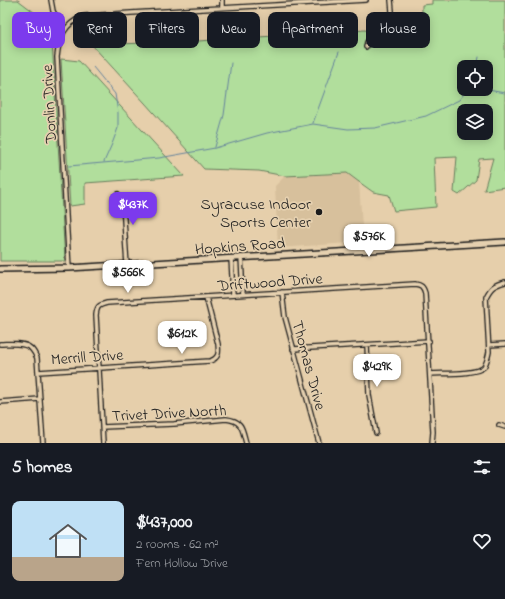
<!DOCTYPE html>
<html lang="en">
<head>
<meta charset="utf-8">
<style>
  :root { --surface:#171b24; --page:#20242c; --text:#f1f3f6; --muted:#9ea1a6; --line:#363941; --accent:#7c3aed }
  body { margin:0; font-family:"Indie Flower",sans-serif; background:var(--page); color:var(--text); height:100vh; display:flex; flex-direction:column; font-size:15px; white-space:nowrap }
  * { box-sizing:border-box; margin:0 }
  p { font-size:13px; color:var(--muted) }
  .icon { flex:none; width:22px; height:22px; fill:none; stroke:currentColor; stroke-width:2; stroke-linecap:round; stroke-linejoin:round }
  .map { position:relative; height:443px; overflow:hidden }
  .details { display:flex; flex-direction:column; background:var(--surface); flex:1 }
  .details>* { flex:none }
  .hud { position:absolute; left:12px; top:12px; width:481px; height:36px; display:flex; gap:8px }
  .fabs { position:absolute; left:457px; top:60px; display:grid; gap:8px }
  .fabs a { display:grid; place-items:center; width:36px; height:36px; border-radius:8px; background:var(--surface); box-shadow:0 2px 10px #0003; font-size:20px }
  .price { position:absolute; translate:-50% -34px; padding:0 9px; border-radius:8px; background:#fff; color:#222; font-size:13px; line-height:26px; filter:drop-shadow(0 1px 2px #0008) }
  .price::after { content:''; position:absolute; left:50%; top:24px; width:12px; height:9px; margin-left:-6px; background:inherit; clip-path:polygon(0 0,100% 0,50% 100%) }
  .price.current { background:var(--accent); color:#fff }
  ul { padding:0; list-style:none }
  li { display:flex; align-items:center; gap:12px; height:100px; padding:0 12px }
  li+li { border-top:1px solid var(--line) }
  li span { display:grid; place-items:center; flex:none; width:112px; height:80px; border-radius:8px; color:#555 }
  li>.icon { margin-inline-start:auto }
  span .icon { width:48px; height:48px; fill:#fffc; stroke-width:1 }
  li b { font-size:17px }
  h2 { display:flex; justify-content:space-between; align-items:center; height:48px; padding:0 12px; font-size:17px }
  .tag { padding:0 14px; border-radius:8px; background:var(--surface); box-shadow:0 2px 10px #0003; font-size:14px; line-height:36px }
  .tag.current { background:var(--accent); color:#fff }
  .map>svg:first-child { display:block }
  .built { fill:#d7c09c }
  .green { fill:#b1de9c; stroke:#667d5c; fill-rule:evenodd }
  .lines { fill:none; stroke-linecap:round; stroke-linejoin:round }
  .stream { stroke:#65839c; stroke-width:1 }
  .street-casing { stroke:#1c1c1c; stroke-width:6 }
  .secondary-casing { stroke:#1c1c1c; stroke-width:8 }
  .street { stroke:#e5d0af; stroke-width:3.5 }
  .secondary { stroke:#e5d0af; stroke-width:5 }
  .poi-dot { fill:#1c1c1c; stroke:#e5d0af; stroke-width:1.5 }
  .labels { text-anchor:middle; stroke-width:3.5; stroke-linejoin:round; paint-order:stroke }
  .street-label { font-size:16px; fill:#1c1c1c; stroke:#e5d0af }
  .poi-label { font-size:16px; fill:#1c1c1c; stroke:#e5d0af; text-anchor:end }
</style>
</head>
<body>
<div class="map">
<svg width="505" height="443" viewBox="0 0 505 443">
  <rect width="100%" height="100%" fill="#e6cfab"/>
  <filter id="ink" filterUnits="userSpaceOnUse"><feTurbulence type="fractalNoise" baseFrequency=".025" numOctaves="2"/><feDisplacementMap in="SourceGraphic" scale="8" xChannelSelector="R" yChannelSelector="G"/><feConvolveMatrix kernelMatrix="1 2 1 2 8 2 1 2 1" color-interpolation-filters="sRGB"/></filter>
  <g filter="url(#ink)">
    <path class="built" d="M347 173 359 182 363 242 278 248 275 186 285 176Z"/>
    <path class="green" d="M0 0H18L51 25 65 261H0Z
      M432 0H505V187L484 190 493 158 479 159 476 180 459 195 454 192 457 157 434 158 436 207 394 211 389 195 373 192 359 182 347 173 285 176 259 171 204 169 145 103 92 45 198 41 365 30 400 40 422 38V5L432 4ZM464 67H486V89H464ZM464 111H486V133H464Z
      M61 59 79 61 184 176 85 183V204L70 206Z"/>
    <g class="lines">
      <path class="stream" d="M93 67 115 94 118 113V128L112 144 104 162
        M477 67 479 57
        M482 89 505 93
        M313 123 339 52
        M215 147 224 115 231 63
        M69 166 159 158 215 148 267 133 313 124 348 129 375 128 426 116 459 100 468 89"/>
      <g class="street-casing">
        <path id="street" d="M51 0 53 11 64 31
          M222 0V8
          M366 47 367 42 391 14 392 11 391 0
          M118 194 122 201 123 205 127 265
          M241 257 243 294
          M231 258 233 295
          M69 268 57 57C59 37 64 24 84 16L131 13 366 0
          M282 292 285 317 319 443
          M0 344C8 344 22 342 29 347 33 349 35 354 37 358L43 443
          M367 345 369 395 376 433
          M489 345 505 344
          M293 349 429 341
          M38 372 210 361C219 358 219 353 218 344L206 297
          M430 374C442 373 476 375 484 367 487 362 488 357 489 352L486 297C491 287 494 285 505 282
          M0 402 40 399
          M499 425 505 427
          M102 427 174 424 226 419C243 421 242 429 246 443
          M103 443 96 315C97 306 99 305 107 303L415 284C421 285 423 286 425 293L433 432 432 443"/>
      </g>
      <g class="secondary-casing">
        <path id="secondary" d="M0 269 69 268 505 242"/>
      </g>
      <use href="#street" class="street"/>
      <use href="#secondary" class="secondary"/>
    </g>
  </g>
  <circle class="poi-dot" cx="319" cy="212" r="4"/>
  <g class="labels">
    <g class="street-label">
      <text transform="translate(48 104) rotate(-93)" y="6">Donlin Drive</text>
      <text transform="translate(240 245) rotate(-4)" y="6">Hopkins Road</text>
      <text transform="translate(270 281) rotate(-4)" y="6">Driftwood Drive</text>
      <text transform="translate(87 356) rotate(-4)" y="6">Merrill Drive</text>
      <text transform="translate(310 365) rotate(75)" y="6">Thomas Drive</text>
      <text transform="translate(169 412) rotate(-3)" y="6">Trivet Drive North</text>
    </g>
    <g class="poi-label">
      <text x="311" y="209">Syracuse Indoor<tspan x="311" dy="18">Sports Center</tspan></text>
    </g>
  </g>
</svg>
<div class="fabs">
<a><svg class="icon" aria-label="locate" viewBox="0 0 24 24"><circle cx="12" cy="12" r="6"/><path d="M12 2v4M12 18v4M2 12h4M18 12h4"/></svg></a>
<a><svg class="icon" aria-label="layers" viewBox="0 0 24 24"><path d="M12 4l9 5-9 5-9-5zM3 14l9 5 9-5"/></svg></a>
</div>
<b class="price current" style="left:133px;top:226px">$437K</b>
<b class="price" style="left:369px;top:258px">$576K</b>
<b class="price" style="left:128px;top:294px">$566K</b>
<b class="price" style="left:182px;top:355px">$612K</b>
<b class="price" style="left:377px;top:388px">$429K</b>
<div class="hud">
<a class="tag current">Buy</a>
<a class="tag">Rent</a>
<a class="tag">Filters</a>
<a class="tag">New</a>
<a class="tag">Apartment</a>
<a class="tag">House</a>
</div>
</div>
<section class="details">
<h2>5 homes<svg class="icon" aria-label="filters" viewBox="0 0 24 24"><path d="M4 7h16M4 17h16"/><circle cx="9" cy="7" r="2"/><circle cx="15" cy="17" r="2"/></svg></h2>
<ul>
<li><span style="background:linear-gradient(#bfe0f5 70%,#b9a48a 0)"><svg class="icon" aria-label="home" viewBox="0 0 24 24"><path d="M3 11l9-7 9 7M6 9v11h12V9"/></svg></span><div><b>$437,000</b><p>2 rooms · 62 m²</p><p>Fern Hollow Drive</p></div><svg class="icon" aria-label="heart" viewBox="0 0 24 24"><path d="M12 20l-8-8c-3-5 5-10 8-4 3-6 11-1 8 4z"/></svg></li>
</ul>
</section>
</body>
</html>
